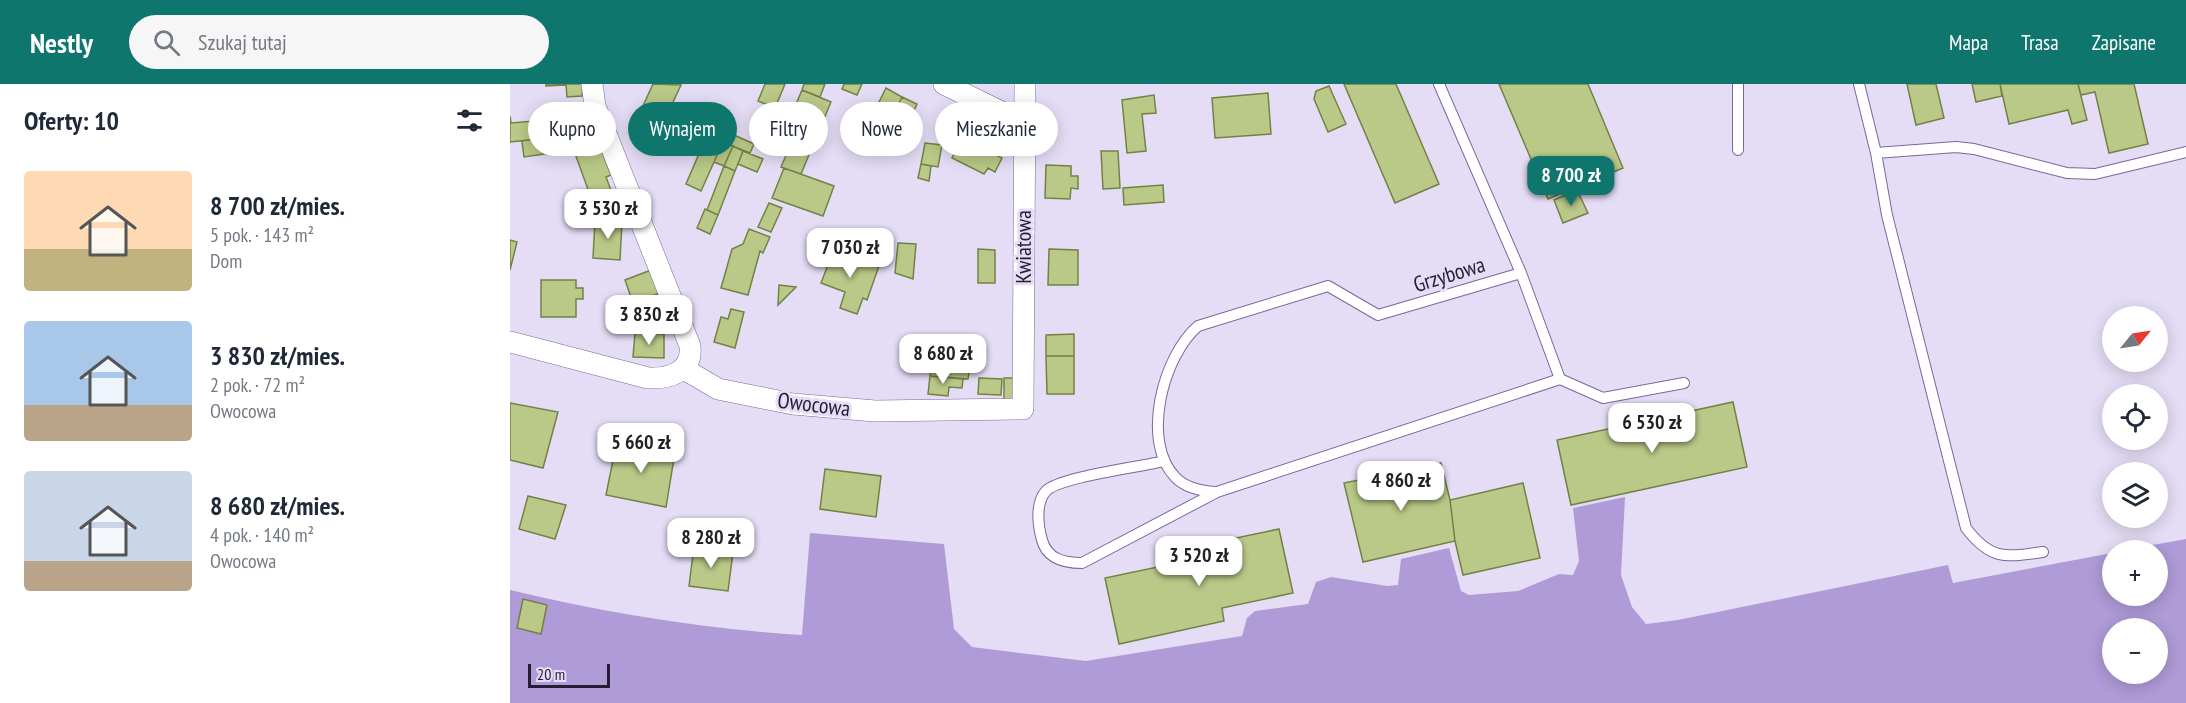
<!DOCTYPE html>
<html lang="pl">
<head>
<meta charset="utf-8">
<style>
  :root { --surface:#fff; --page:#f6f6f7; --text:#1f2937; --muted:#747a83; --accent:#0f766e }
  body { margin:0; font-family:"PT Sans Narrow",sans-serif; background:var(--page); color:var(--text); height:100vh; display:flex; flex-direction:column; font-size:22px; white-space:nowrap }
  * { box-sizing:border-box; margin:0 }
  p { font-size:20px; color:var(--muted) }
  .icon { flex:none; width:33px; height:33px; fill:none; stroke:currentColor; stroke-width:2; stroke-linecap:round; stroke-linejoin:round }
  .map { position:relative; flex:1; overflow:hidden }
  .sheet { display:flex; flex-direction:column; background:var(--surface); width:510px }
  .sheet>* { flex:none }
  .top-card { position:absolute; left:18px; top:18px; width:570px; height:54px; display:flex; gap:12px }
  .needle { width:39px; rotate:60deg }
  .fabs { position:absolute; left:1592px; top:222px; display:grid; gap:12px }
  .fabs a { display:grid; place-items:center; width:66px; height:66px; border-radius:50%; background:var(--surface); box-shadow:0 3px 15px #0003; font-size:30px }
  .scale { position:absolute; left:18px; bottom:15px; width:82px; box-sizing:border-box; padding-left:6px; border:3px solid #241d33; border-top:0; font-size:16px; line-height:21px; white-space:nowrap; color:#241d33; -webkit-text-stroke:4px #e5ddf6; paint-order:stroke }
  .price { position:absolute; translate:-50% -51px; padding:0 14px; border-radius:12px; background:#fff; color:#222; font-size:20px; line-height:39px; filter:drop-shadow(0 2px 3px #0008) }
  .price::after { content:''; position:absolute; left:50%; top:36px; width:18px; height:14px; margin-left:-9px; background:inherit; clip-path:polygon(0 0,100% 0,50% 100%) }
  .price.on { background:var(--accent); color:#fff }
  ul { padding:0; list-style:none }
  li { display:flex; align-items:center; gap:18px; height:150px; padding:0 24px }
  li span { display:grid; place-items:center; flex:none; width:168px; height:120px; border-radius:6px; color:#555 }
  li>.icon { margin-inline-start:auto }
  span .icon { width:72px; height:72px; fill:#fffc; stroke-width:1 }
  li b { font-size:26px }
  h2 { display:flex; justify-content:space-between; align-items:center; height:72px; padding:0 24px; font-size:26px }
  .pill { padding:0 21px; border-radius:27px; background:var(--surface); box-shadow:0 3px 15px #0003; font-size:21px; line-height:54px }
  .pill.on { background:var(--accent); color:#fff }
  header { display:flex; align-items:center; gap:36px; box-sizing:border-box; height:84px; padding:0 30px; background:var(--accent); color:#fff }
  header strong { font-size:28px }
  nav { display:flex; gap:33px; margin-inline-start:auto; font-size:21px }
  .search { width:420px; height:54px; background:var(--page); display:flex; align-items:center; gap:15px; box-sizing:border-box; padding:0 21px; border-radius:33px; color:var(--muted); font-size:22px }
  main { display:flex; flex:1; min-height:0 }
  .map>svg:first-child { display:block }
  .forest { fill:#af9bd7; fill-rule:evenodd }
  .building { fill:#bac988; stroke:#748146; stroke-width:1.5 }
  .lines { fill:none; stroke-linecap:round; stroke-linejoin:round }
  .service-casing { stroke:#79679c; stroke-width:12 }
  .minor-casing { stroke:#79679c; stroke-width:22 }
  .service { stroke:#fff; stroke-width:10 }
  .minor { stroke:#fff; stroke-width:21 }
  .labels { text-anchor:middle; stroke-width:6; stroke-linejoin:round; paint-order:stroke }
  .street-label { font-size:22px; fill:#241d33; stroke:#e5ddf6 }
</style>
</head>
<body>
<header>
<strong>Nestly</strong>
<div class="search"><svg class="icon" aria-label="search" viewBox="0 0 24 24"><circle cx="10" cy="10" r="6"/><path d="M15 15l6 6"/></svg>Szukaj tutaj</div>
<nav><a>Mapa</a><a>Trasa</a><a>Zapisane</a></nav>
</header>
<main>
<section class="sheet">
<h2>Oferty: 10<svg class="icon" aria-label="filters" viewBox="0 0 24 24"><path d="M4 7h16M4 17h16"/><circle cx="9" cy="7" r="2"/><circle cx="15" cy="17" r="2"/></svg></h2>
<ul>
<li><span style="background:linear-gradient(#ffd9b3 65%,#c2b280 0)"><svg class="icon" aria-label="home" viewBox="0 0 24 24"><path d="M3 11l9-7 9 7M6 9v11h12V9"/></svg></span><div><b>8 700 zł/mies.</b><p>5 pok. · 143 m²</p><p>Dom</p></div></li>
<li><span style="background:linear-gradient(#a9c7e8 70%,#b9a48a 0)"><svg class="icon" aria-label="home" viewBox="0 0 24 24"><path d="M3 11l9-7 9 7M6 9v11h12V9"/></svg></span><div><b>3 830 zł/mies.</b><p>2 pok. · 72 m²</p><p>Owocowa</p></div></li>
<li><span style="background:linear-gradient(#c9d6e8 75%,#b9a48a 0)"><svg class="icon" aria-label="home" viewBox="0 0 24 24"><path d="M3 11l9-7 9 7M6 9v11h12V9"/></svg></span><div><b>8 680 zł/mies.</b><p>4 pok. · 140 m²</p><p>Owocowa</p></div></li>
</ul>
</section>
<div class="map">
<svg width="1676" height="619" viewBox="0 0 1676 619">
  <rect width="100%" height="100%" fill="#e5ddf6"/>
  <path class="forest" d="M1115 413 1111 491 1122 523 1136 540 1168 536 1438 481 1443 499 1602 469V512H1647V466H1615L1676 455V619H0V506C96 529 194 545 292 551L300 449 434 460 444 545 462 563 576 577 732 552 737 534 745 527 798 520 806 498 821 493 877 502 888 501 891 475 939 464 951 507 959 511 1008 507 1049 490 1063 491 1069 477 1063 424ZM1602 544H1647V590H1602Z"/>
  <path class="building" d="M36 0H73L72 12 57 13 56 1 36 2Z
    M143 0 171 1 156 33 159 35 132 24Z
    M255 0H275L265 24 248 17Z
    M294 0H315L310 13 292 6Z
    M334 0H352L347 11 332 5Z
    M834 0H886L929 100 885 119Z
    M989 0H1078L1113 84 1038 115Z
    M1397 0H1426L1434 34 1406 41Z
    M1462 0H1490L1492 12 1466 18Z
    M1490 0H1568L1577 36 1562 40 1558 26 1499 40Z
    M1568 0H1624L1638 60 1599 69 1585 8 1571 11Z
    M819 2 836 40 818 48 804 15 806 7Z
    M376 4 392 13 372 53 351 42 361 24 365 26Z
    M292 6 321 18 308 49 289 41 294 28 284 25Z
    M758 9 761 50 705 54 702 14Z
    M644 11 646 29 632 30 636 67 617 69 612 16Z
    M392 13 407 20 397 42 382 34Z
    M0 32 1 39 24 37 27 55 0 58Z
    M52 33 53 51 36 54 33 36Z
    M382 34 406 47 395 69 370 57Z
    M33 36 36 54 27 55 24 37Z
    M289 41 308 49 291 90 271 83Z
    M458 43 490 60 484 70 492 74 485 88 478 84 474 90 442 74Z
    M215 47 244 60 240 69 210 57Z
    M53 51 54 67 14 73 12 57Z
    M197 51 213 58 191 107 176 100Z
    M82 56 86 66 91 65 101 91 96 93 104 114 84 122 63 64Z
    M213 58 223 62 214 82 204 78Z
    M415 59 432 61 428 83 411 80Z
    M223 62 233 67 225 87 214 82Z
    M233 67 253 75 247 88 228 80Z
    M591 67H608L610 104 593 105Z
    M411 80 421 82 419 97 408 94Z
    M536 81 561 82V92H568V105L561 104 560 115 535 114Z
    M214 82 225 87 208 131 197 126Z
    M274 84 324 102 313 132 262 114Z
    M653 101 654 118 614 121 613 104Z
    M1067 106 1078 129 1053 139 1044 116Z
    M259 119 272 124 261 148 248 143Z
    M195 125 208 131 200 150 187 144Z
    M85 136 112 138 110 176 83 174Z
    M239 145 260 153 253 169 250 167 238 211 211 204 222 165 233 160Z
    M0 156 7 158 0 186Z
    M388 159 406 160 403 195 385 189Z
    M324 165 369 182 357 216 353 214 347 230 330 224 335 208 311 199Z
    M468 165 485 166V199H468Z
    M539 165 568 166V201H538Z
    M141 186 150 209 123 219 115 196Z
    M31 196H66V204H73V215H66V233H31Z
    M269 201 286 203 268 221Z
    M150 209 160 236 133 245 123 219Z
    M221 225 234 228 225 264 204 258 211 233 218 235Z
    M125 249 154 250V274L123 273Z
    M564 250V272H536V251Z
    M536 272H564V310H537Z
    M422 277 460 280 458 295 420 292Z
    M420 292 453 295 452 304 439 303 438 312 418 310Z
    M469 294 492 295 491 311 468 310Z
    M494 294H503L504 317 494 316Z
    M1223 318 1237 383 1061 421 1047 356Z
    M0 319 48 328 33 384 0 376Z
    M107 356 165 368 156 423 96 411Z
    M931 379 940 416 945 457 853 478 834 399Z
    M315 385 371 392 366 433 310 425Z
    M1013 399 1030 474 953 491 945 457 940 416Z
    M18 412 56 421 45 455 9 445Z
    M769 445 783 509 712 524 714 537 609 560 595 494 700 472 697 460Z
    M184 462 223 468 218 507 179 502Z
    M13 515 37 521 31 550 7 544Z"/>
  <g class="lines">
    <g class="service-casing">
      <path id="service" d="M1349 0 1366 69 1377 131 1456 444C1481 477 1496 473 1533 468
        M1228 66V0
        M1366 69 1446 63 1464 65 1557 89 1585 90 1676 68
        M1050 295 1093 314 1174 299
        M654 377C631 383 549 393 536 407 525 419 528 442 532 456 537 475 554 479 572 479L707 408 1050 295 1011 189
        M705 408C691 407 676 404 666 394 630 358 653 272 688 242L818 202 868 231 1011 189 929 0"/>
    </g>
    <g class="minor-casing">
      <path id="minor" d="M434 0 514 39
        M0 258 138 294C159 295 183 288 180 262L85 22 82 0
        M174 285 208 305 283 320 365 327 513 325 515 0"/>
    </g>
    <use href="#service" class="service"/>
    <use href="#minor" class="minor"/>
  </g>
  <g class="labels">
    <g class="street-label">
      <text transform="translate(513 163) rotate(-90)" y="8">Kwiatowa</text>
      <text transform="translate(939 190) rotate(-17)" y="8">Grzybowa</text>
      <text transform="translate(304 320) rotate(7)" y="8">Owocowa</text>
    </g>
  </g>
</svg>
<div class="fabs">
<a><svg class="needle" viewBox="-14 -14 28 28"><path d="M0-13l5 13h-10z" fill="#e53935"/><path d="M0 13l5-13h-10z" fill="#747a83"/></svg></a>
<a><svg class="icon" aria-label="locate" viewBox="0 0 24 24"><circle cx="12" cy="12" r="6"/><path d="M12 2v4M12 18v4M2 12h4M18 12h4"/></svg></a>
<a><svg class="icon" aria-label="layers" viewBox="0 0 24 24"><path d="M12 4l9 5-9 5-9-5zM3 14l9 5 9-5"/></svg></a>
<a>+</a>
<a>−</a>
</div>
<div class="scale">20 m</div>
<b class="price on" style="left:1061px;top:123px">8 700 zł</b>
<b class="price" style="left:98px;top:156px">3 530 zł</b>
<b class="price" style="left:340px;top:195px">7 030 zł</b>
<b class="price" style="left:139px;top:262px">3 830 zł</b>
<b class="price" style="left:433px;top:301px">8 680 zł</b>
<b class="price" style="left:1142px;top:370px">6 530 zł</b>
<b class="price" style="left:131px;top:390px">5 660 zł</b>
<b class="price" style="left:891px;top:428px">4 860 zł</b>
<b class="price" style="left:201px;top:485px">8 280 zł</b>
<b class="price" style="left:689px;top:503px">3 520 zł</b>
<div class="top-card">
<a class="pill">Kupno</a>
<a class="pill on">Wynajem</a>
<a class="pill">Filtry</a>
<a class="pill">Nowe</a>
<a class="pill">Mieszkanie</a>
</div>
</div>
</main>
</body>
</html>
